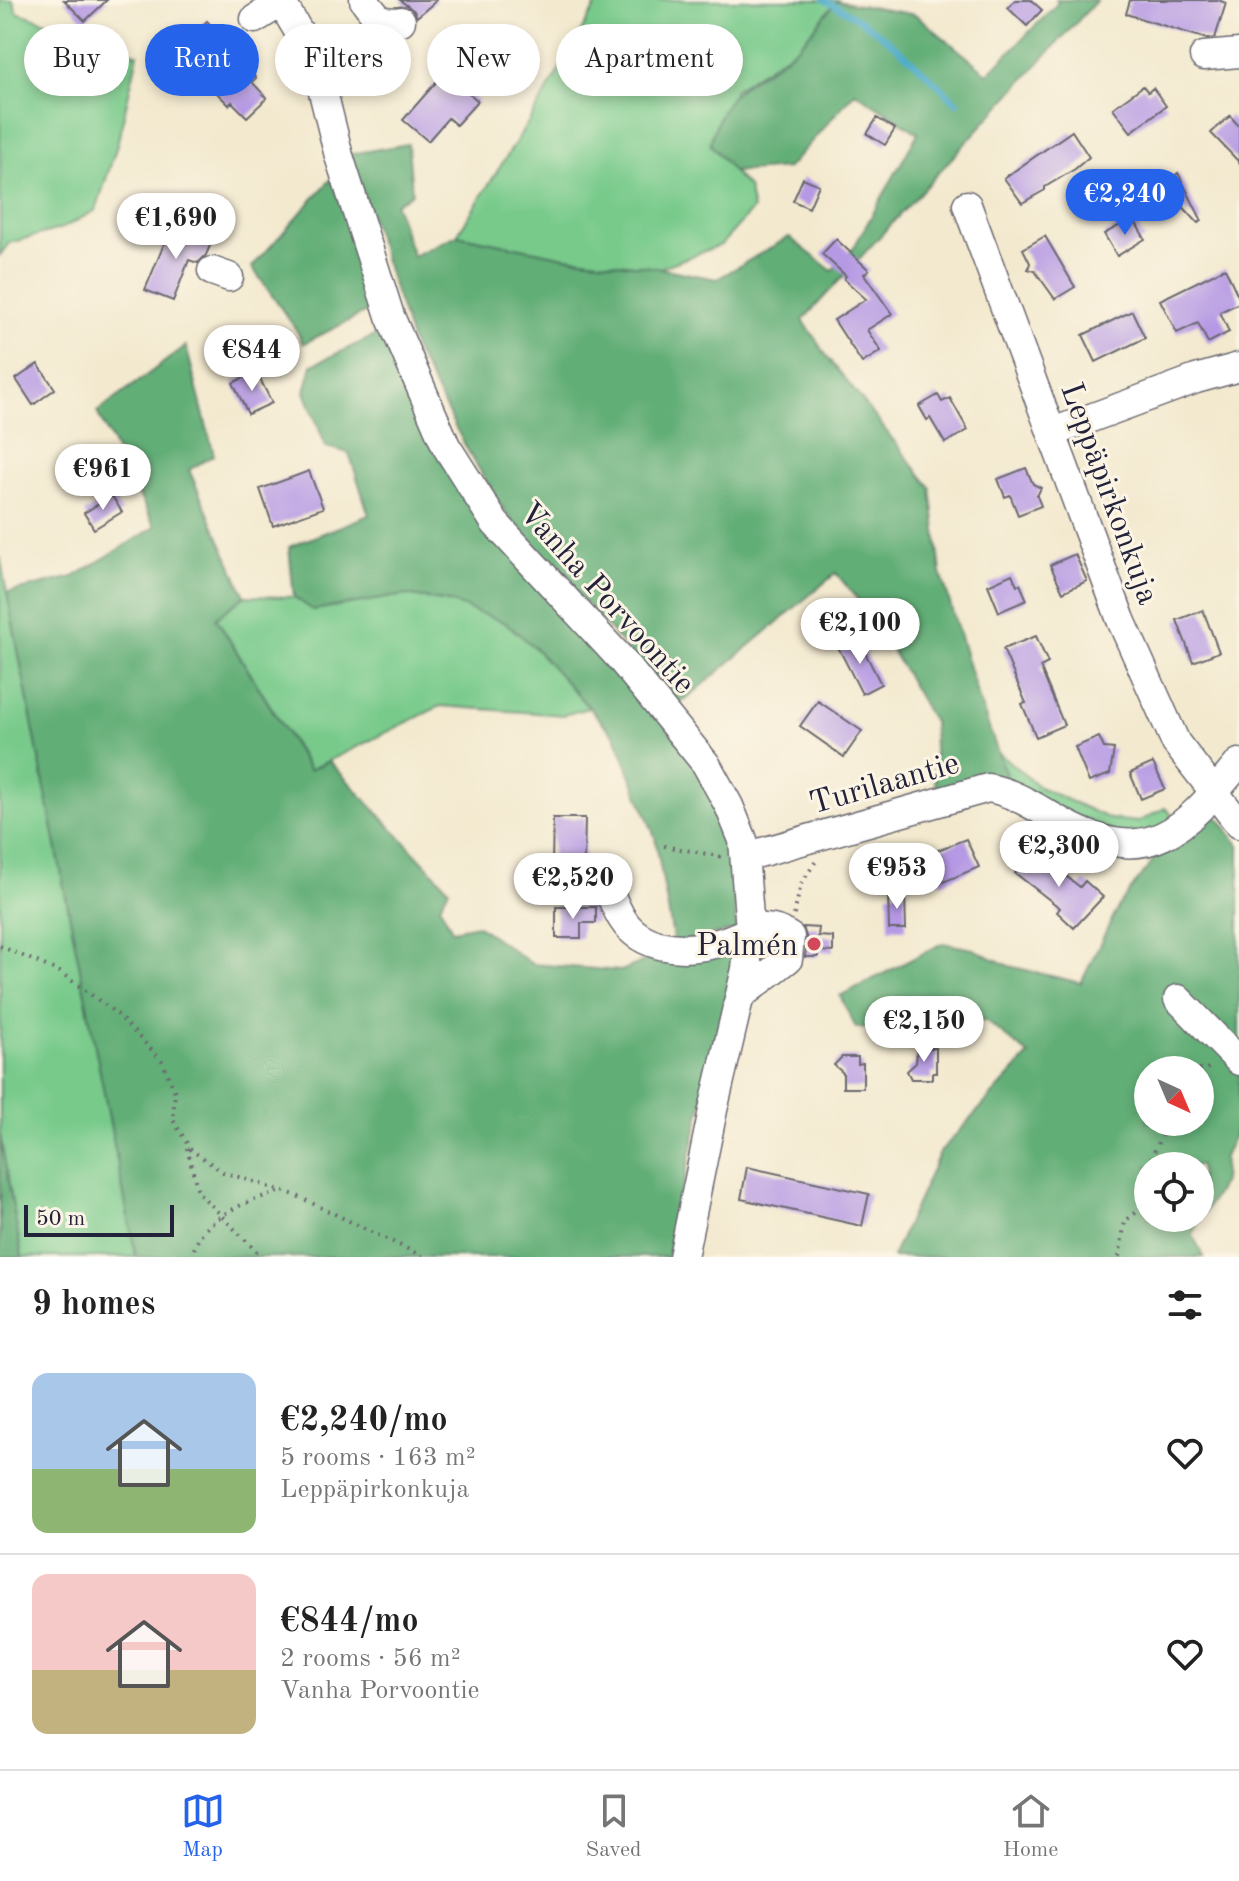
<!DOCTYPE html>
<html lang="en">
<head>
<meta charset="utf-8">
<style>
  :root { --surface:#fff; --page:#f6f6f6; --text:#222; --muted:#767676; --line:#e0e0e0; --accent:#2563eb }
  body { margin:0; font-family:"Old Standard TT",serif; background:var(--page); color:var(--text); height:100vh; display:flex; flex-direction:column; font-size:30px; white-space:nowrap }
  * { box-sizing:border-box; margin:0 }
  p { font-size:26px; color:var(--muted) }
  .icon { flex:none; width:44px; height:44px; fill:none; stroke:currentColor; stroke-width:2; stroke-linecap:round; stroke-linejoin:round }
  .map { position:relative; height:1257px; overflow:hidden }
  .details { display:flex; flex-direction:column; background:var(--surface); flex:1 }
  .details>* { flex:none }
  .banner { position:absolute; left:24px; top:24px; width:800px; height:72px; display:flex; gap:16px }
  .needle { width:52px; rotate:136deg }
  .fabs { position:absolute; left:1134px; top:1056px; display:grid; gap:16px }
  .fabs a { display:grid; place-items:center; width:80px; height:80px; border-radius:50%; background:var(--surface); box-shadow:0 4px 12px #0003; font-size:40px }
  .scale { position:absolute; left:24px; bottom:20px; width:150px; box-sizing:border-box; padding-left:8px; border:4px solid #22223b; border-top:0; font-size:22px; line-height:28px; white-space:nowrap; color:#22223b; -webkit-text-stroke:6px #fcf5e5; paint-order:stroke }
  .price { position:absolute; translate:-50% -68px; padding:0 18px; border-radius:28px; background:#fff; color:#222; font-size:26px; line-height:52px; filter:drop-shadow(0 2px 4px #0008) }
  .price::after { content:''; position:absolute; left:50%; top:48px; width:24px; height:18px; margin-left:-12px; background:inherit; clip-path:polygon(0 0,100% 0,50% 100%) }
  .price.on { background:var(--accent); color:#fff }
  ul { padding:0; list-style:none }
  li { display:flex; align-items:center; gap:24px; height:200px; padding:0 32px }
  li+li { border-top:2px solid var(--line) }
  li span { display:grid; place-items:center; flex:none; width:224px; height:160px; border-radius:16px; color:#555 }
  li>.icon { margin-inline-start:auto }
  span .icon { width:96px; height:96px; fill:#fffc; stroke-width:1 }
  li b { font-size:34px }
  h2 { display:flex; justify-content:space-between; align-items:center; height:96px; padding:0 32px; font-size:34px }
  .tag { padding:0 28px; border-radius:36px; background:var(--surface); box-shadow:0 4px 12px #0003; font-size:28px; line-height:72px }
  .tag.on { background:var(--accent); color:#fff }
  .tabs { display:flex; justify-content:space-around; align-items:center; height:112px; border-top:2px solid var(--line); background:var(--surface); font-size:22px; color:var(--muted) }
  .tabs a { display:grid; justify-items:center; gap:4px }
  .tabs .on { color:var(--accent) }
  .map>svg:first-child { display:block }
  .green { fill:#78ca8b; stroke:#4d7663; stroke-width:2 }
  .forest { fill:#62ae77; stroke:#426859; stroke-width:2; fill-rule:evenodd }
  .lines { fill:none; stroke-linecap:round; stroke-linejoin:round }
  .stream { stroke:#4aaac9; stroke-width:6 }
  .building { fill:#b599e4 }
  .minor-casing { stroke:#6b686f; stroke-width:31 }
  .path { stroke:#6b686f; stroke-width:4; stroke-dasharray:2 6; stroke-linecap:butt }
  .minor { stroke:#fff; stroke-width:28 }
  .poi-dot { fill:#d1495b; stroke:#fcf5e5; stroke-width:3 }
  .labels { text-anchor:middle; stroke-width:6; stroke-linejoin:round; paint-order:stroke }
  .street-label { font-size:32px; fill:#22223b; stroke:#fcf5e5 }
  .poi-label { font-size:32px; fill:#22223b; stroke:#fcf5e5; text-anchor:end }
</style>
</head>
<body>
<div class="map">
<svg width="1239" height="1257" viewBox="0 0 1239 1257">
  <rect width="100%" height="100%" fill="#fcf5e5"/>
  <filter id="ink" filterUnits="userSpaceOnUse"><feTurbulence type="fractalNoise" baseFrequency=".0125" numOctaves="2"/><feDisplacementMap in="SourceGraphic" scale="16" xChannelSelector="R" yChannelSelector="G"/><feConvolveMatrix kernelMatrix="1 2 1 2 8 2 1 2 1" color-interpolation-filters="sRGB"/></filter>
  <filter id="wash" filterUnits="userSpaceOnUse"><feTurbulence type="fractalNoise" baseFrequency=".006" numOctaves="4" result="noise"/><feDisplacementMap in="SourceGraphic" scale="32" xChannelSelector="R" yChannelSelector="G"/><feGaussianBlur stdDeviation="1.8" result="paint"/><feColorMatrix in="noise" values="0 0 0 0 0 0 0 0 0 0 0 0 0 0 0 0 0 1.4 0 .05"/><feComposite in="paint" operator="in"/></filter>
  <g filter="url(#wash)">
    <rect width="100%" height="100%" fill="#f3e9cf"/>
    <path class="green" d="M0 0H13L17 12 138 54 117 145 96 210 63 228 9 243 0 255Z
      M599 0H838L799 46 734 90 733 172 748 187 753 209 721 245 660 268 565 257 457 235 541 102Z
      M0 557 136 1257H22L0 1136Z
      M405 595C436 600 480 606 506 623 538 644 564 680 589 708L563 715 440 706 310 770 216 618 245 596 294 597 313 610Z
      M999 753 1039 787 1110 819 1138 822 1165 808 1184 827 1158 851 1008 792Z"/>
    <path class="forest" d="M1056 0H1097L803 320 824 352 931 488 941 573 977 694 1008 781 936 801 933 722 875 620 836 573 691 695 676 704 507 515 468 451 413 346 350 154 408 144 412 193 395 204 413 256 457 235 565 257 659 268 717 279 789 237 832 271 853 249 918 133 855 92 788 168 733 172 710 144C728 75 756 86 799 45 813 32 824 15 837 1L916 15 988 74 1058 3Z
      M332 178 376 307 303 344 297 331 252 267Z
      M383 332 440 459 659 716 702 775 731 840 736 930 674 943 655 837 615 736 533 646 506 623 450 602 405 595 313 610 294 597 289 547 369 515 349 453 326 447 305 392 312 365Z
      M186 346 214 455 189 470 245 596 216 618 309 770 329 761 449 889 440 906 452 930 477 925 532 964 621 971 664 953 735 943 726 998 667 1257H136L7 593 73 577 155 527 97 412Z
      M1203 804 1221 821 1239 845V1125L1224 1157 1223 1182 1192 1234 1204 1257H892L940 1152 1029 1055 985 1020 929 1021 856 1028 840 996 943 943 973 949 1009 966 1081 983 1118 907 1152 862 1164 838ZM1148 1070H1200V1122H1148ZM1148 1166H1200V1218H1148Z
      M0 1136 22 1257H0Z"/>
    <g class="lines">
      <path class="stream" d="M824 0C877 25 916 63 957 103"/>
    </g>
    <g id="blocks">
      <path class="building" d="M64 0H107L85 21Z
        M400 0H437L417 17 414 11Z
        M1015 0H1031L1042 10 1027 26 1008 8Z
        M1130 0H1218L1226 3 1215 38 1207 39 1126 14Z
        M207 21 247 64 244 66 256 78 252 82 267 98 247 117 232 102 229 105 212 88 217 84 180 47Z
        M445 72 478 101 456 125 448 118 428 141 403 120Z
        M1143 86 1148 92 1153 88 1166 106 1131 132 1113 108Z
        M1230 116 1239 126V162L1211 133Z
        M877 118 895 129 885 145 867 134Z
        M1072 131 1089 157 1075 169 1045 187V190L1022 203 1004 178Z
        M1178 173 1202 221 1198 223 1164 186Z
        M803 178 819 185 809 208 793 201Z
        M1133 218 1145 239 1117 256 1104 234Z
        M172 225 212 241 206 255 198 263 189 260 173 301 145 290Z
        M1045 236 1075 287 1055 299 1035 271 1028 269 1030 263 1023 249Z
        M836 239 869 270 864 274 892 314 867 330 881 351 862 363 834 320 866 299 844 279 846 276 822 254Z
        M1225 268 1239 298V303L1220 312 1229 332 1208 343 1198 323 1177 333 1160 300Z
        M1132 311 1145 338 1096 362 1083 335Z
        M38 364 55 389 33 405 16 379Z
        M256 371 272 403 248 414 233 383Z
        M938 395 942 402 950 398 968 430 945 443 930 418 927 420 919 406Z
        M1026 468 1033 484 1041 488 1037 496 1041 506 1018 515 1010 495 1005 497 998 479Z
        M309 471 323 508 273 526 260 489Z
        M112 496 122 512 94 529 84 513Z
        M1075 554 1087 581 1063 592 1050 565Z
        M1012 574 1017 585 1020 584 1027 600 999 612 988 585Z
        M1203 610 1219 652 1193 662 1177 620Z
        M1036 636 1048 663 1040 667 1064 725 1036 737 1022 704 1026 703 1003 649Z
        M857 637 881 684 862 694 838 647Z
        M818 701 862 731 844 757 800 726Z
        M1099 737 1104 748 1114 749 1110 774 1089 782 1075 747Z
        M1153 763 1165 789 1141 799 1130 773Z
        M553 818H585L584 864 552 863Z
        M966 839 979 867 941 883 928 854Z
        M1033 850 1080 887 1085 881 1103 897 1074 928 1057 912 1060 908 1015 873Z
        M888 893H905L906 929H889Z
        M556 907H596V923H581V938H556Z
        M803 927 819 928 818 936 833 937V952L818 951V957H805L807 939Z
        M917 1048H936V1073H932V1079H911L907 1071 916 1063Z
        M842 1057H858V1064L863 1063V1088H843V1073L834 1065Z
        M747 1167 869 1194 862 1226 741 1199Z"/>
    </g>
  </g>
  <g filter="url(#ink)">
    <use href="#blocks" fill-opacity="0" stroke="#6b686f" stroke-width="2"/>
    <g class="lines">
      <g class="minor-casing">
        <path id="minor" d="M280 0 309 49 319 76 339 156 390 316 446 446 495 523 619 657 706 764 729 806 743 840 750 930 746 969 713 1110 683 1257
          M364 0C377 17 379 24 401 21
          M255 19 282 2
          M1204 56 1239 53
          M967 205 1121 620 1176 743 1239 824
          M212 271 229 277
          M1053 432 1196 379 1239 367
          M745 857 988 788C1017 793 1039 810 1065 824 1152 870 1185 828 1239 763
          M609 891C613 901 617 911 623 920 642 949 682 952 714 944 743 938 760 916 790 937L788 959 740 996
          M1178 999 1239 1061"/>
      </g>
      <path class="path" d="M664 846 723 857
        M794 915 801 884 816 861
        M0 946 60 972 117 1014 162 1061 175 1092 173 1120 191 1150 223 1172 295 1195 424 1257
        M1191 1070H1205L1211 1066
        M187 1148 198 1192 262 1257
        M1148 1166 1167 1122
        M1148 1166V1179
        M192 1257C198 1219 248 1199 281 1192
        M1119 1257 1125 1221 1142 1208 1148 1193"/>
      <use href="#minor" class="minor"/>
    </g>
  </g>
  <circle class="poi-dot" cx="814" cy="944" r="8"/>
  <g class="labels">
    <g class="street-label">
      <text transform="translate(1111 493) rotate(70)" y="11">Leppäpirkonkuja</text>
      <text transform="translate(608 597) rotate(48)" y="11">Vanha Porvoontie</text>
      <text transform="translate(884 782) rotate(-16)" y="11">Turilaantie</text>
    </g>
    <g class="poi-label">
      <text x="798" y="955">Palmén</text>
    </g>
  </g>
</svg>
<div class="fabs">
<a><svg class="needle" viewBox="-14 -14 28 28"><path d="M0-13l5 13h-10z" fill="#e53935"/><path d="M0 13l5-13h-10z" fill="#767676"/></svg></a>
<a><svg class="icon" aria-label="locate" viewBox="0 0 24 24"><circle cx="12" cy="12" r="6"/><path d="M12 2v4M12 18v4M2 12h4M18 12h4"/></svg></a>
</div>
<div class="scale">50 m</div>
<b class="price on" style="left:1125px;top:237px">€2,240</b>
<b class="price" style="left:176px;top:261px">€1,690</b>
<b class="price" style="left:252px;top:393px">€844</b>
<b class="price" style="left:103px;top:512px">€961</b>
<b class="price" style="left:860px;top:666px">€2,100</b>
<b class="price" style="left:1059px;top:889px">€2,300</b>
<b class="price" style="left:897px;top:911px">€953</b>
<b class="price" style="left:573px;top:921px">€2,520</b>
<b class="price" style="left:924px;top:1064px">€2,150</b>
<div class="banner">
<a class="tag">Buy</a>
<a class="tag on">Rent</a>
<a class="tag">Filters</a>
<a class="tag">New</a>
<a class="tag">Apartment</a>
</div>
</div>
<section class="details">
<h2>9 homes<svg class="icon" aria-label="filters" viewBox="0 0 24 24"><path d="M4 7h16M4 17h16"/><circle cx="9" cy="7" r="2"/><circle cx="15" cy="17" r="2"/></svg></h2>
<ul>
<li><span style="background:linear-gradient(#a9c7e8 60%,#8fb573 0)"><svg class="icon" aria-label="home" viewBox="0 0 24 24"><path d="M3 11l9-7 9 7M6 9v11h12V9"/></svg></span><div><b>€2,240/mo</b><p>5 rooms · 163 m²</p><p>Leppäpirkonkuja</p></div><svg class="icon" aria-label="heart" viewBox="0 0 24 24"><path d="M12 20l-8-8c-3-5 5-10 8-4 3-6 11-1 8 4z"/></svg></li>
<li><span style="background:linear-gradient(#f6c9c9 60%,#c2b280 0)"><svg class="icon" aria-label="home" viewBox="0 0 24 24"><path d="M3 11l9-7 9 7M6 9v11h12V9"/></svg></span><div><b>€844/mo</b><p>2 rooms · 56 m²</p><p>Vanha Porvoontie</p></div><svg class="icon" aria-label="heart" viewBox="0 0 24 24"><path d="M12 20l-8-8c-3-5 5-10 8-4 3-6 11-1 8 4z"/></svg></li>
</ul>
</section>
<nav class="tabs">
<a class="on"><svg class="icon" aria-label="map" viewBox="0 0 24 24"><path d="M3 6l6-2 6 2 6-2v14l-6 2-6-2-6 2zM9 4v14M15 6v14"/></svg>Map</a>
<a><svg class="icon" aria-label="saved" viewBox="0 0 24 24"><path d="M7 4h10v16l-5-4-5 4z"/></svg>Saved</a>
<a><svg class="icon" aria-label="home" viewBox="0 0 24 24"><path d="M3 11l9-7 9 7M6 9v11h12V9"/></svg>Home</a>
</nav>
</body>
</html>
